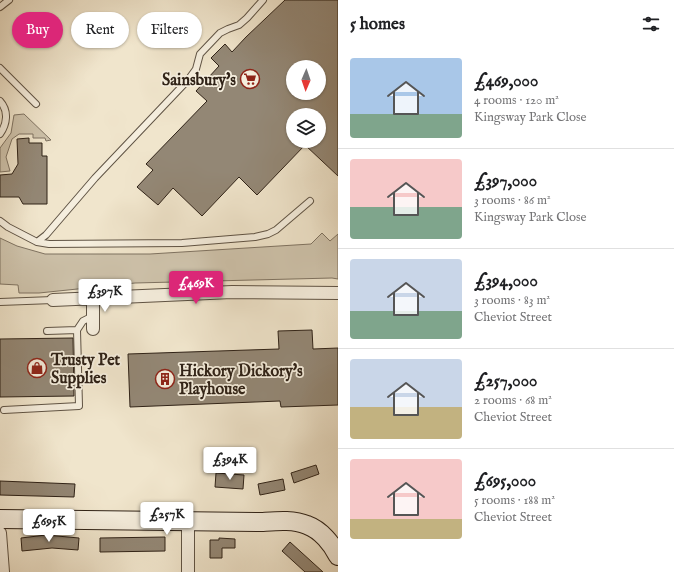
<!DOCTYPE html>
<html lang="en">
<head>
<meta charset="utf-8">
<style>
  :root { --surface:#fff; --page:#f6f6f6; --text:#202124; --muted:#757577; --line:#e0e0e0; --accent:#db2777 }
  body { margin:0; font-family:"IM FELL English",serif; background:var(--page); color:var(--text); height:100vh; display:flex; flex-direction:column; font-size:15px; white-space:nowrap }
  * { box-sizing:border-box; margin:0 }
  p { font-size:13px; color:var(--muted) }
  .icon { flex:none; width:22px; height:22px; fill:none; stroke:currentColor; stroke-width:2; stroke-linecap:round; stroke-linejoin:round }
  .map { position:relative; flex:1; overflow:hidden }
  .drawer { display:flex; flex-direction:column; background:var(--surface); width:336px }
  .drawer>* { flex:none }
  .top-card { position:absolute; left:12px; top:12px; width:266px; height:36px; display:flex; gap:8px }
  .needle { width:26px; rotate:182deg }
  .controls { position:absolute; left:286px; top:60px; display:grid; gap:8px }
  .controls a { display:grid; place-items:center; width:40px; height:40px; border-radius:50%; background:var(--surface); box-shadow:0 1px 3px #0004; font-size:20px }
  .price { position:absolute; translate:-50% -34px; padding:0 9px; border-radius:4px; background:#fff; color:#222; font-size:13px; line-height:26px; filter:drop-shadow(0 1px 2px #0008) }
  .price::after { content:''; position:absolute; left:50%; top:24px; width:12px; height:9px; margin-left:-6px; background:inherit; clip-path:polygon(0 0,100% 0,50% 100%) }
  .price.active { background:var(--accent); color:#fff }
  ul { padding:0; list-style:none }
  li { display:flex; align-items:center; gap:12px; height:100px; padding:0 12px }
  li+li { border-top:1px solid var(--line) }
  li span { display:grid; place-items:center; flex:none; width:112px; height:80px; border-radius:4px; color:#555 }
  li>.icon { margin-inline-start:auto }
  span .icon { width:48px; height:48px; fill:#fffc; stroke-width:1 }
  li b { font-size:17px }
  h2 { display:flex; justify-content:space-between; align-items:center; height:48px; padding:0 12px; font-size:17px }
  .pill { padding:0 14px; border-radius:18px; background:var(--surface); box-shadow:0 1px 3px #0004; font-size:14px; line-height:36px }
  .pill.active { background:var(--accent); color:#fff }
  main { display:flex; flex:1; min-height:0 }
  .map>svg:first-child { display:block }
  .green { fill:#cfc4ad; stroke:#7f7362 }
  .building { fill:#938775; stroke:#2f2217; fill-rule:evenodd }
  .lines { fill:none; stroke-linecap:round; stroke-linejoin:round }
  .lane-casing { stroke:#5f5344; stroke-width:8 }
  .street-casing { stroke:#5f5344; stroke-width:14 }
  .secondary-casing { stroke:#2f2217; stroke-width:20 }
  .lane { stroke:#f5eede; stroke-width:6 }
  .street { stroke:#f5eede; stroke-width:12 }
  .secondary { stroke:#f5eede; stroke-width:18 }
  .labels { text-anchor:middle; stroke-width:3.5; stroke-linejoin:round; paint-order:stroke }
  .poi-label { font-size:16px; font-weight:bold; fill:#2f2217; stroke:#f5eede; text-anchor:start }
</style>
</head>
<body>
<main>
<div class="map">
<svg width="338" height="572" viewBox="0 0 338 572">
  <rect width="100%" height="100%" fill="#f0e5cc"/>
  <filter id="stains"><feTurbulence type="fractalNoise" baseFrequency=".005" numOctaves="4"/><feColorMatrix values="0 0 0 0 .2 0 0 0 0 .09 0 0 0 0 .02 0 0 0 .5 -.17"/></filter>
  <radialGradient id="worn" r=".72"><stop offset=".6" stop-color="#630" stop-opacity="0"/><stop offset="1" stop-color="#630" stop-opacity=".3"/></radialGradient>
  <path class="green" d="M24 114 51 140 46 141 45 138H33V134H19L12 139 6 157 10 171 0 172V148L11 133 14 115Z
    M322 233 330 241 338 234V279L332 278 135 283 39 293H19L18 285 0 284V238L17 246 45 254H150L311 244Z"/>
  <path class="building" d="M285 0H338V176L305 145 257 195 239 177 202 216 173 188 158 205 137 187 153 170 146 164 207 101 196 91 219 66 211 58 225 44 232 52 246 37ZM293 67H319V93H293ZM293 115H319V141H293Z
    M29 138V143H42V156H47V204H23L19 197H0V175L12 174 18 164 17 139Z
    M312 330 313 349 338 348V405L281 407 280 401 130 407 128 354 279 349 278 331Z
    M73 338 74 396 0 397V339Z
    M316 465 319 474 294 483 291 473Z
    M216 473 244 475 243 489 215 487Z
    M283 479 285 490 260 495 258 484Z
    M0 481 75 484 74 497 0 495Z
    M46 535 79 538 78 550 52 548 22 551 21 538Z
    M165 537V551L100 552V538Z
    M219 538 235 539V548H222V558H210V540H219Z
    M290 542 323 572H305L282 551Z"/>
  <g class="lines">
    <g class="lane-casing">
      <path id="lane" d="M0 7 9 0
        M0 68 36 104
        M0 101C9 111 7 124 0 134
        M0 221 8 227 37 242 46 235 95 178 188 80 196 69 200 54 220 33 228 29 239 25 247 18 263 0
        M37 242 49 244 182 243 255 237 268 234 276 230 310 201
        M0 302 53 300
        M47 331 77 330
        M4 410 79 406 77 330 83 321 93 316"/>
    </g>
    <g class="street-casing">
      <path id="street" d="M93 298V329
        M53 300 232 292 338 293
        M0 533 3 572
        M188 572V521"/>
    </g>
    <g class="secondary-casing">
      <path id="secondary" d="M0 519 261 522C276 521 293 519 307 525 321 530 332 544 338 556"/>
    </g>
    <use href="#lane" class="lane"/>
    <use href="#street" class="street"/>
    <use href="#secondary" class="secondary"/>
  </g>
  <defs>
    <g id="supermarket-ring" transform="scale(1)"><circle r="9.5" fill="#f5eede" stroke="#8f2418" stroke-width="1.5"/><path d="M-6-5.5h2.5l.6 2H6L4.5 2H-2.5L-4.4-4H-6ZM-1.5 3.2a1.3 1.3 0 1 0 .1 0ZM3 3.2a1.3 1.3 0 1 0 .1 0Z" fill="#8f2418"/></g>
    <g id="shop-ring" transform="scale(1)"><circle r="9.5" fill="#f5eede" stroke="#8f2418" stroke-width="1.5"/><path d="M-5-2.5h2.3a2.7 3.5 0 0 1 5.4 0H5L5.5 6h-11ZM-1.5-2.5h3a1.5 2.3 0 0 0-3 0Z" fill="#8f2418"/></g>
    <g id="building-ring" transform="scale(1)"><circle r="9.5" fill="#f5eede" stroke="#8f2418" stroke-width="1.5"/><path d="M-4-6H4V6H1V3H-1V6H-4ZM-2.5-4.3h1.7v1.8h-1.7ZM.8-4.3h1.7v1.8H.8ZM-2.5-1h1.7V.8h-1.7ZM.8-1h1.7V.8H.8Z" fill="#8f2418"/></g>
  </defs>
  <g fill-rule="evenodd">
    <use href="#supermarket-ring" x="250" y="79"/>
    <use href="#shop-ring" x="37" y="368"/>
    <use href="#building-ring" x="165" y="379"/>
  </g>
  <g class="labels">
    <g class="poi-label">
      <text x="236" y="85" text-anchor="end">Sainsbury's</text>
      <text x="51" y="365">Trusty Pet<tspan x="51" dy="18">Supplies</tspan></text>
      <text x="179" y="376">Hickory Dickory's<tspan x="179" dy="18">Playhouse</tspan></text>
    </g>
  </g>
  <rect width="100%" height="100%" filter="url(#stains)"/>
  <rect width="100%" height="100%" fill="url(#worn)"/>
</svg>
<div class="controls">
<a><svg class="needle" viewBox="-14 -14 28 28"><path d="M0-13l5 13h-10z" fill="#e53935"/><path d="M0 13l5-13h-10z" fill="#757577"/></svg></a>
<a><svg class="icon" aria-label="layers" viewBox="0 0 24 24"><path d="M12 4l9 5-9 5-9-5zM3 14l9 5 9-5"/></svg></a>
</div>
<b class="price active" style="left:196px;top:305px">£469K</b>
<b class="price" style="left:105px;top:313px">£397K</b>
<b class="price" style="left:230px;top:481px">£394K</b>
<b class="price" style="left:167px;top:536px">£257K</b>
<b class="price" style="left:49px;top:543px">£695K</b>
<div class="top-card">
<a class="pill active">Buy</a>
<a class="pill">Rent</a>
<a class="pill">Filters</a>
</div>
</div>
<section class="drawer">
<h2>5 homes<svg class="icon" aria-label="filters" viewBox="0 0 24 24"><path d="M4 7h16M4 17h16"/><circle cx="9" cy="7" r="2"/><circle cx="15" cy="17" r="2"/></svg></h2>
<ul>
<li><span style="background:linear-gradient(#a9c7e8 70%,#7fa58c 0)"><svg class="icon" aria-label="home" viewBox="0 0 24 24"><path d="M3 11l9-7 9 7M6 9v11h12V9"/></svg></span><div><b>£469,000</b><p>4 rooms · 120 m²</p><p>Kingsway Park Close</p></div></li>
<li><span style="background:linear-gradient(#f6c9c9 60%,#7fa58c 0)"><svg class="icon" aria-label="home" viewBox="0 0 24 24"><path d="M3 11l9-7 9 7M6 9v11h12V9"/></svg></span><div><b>£397,000</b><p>3 rooms · 86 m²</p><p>Kingsway Park Close</p></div></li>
<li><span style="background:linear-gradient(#c9d6e8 65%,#7fa58c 0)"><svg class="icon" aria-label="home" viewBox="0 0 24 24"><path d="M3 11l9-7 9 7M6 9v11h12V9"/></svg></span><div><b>£394,000</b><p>3 rooms · 83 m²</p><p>Cheviot Street</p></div></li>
<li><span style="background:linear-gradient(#c9d6e8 60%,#c2b280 0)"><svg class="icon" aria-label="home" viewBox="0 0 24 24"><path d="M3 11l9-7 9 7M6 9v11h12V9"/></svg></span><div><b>£257,000</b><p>2 rooms · 68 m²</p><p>Cheviot Street</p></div></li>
<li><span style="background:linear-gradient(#f6c9c9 75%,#c2b280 0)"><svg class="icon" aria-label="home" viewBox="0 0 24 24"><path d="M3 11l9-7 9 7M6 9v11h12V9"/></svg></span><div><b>£695,000</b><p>5 rooms · 188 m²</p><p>Cheviot Street</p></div></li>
</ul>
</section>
</main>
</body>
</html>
